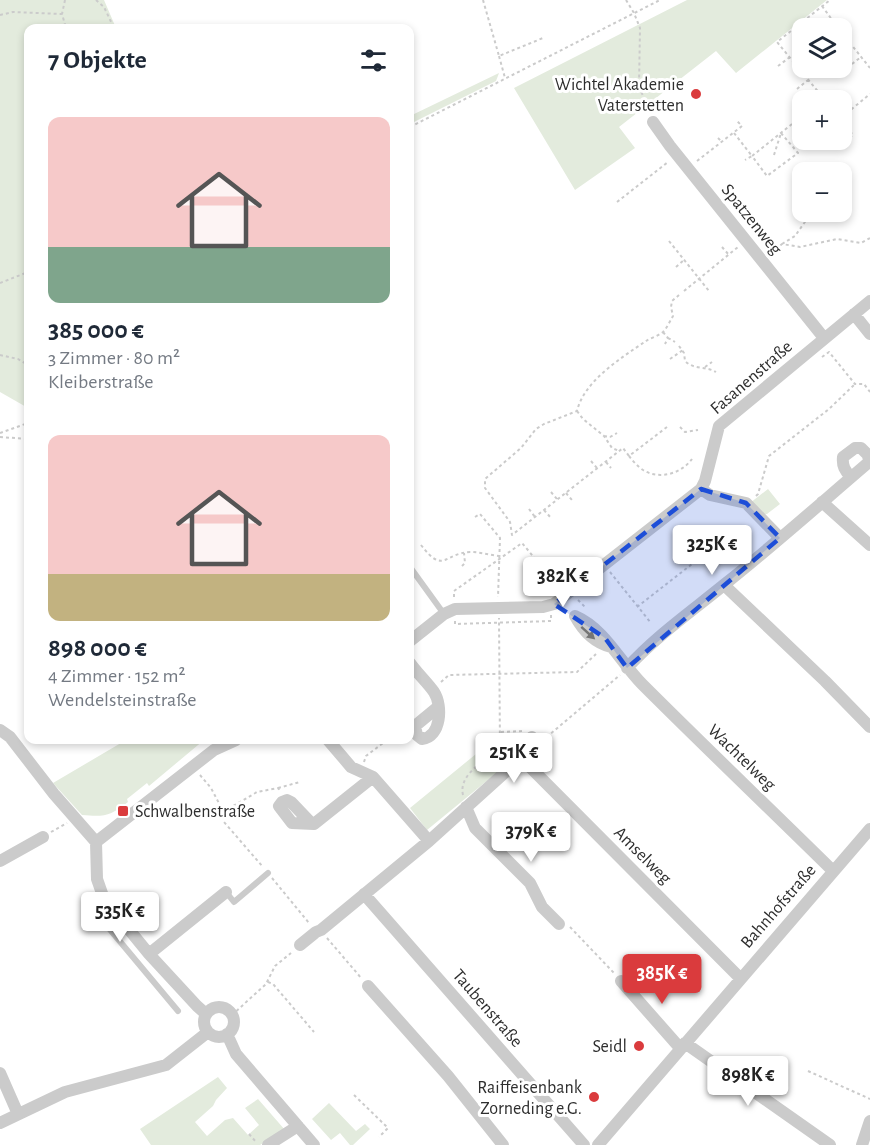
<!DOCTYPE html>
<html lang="de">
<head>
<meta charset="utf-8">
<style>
  :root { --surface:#fff; --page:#f6f6f7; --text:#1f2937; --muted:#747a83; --accent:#da3b3d }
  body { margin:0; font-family:"Alegreya Sans",sans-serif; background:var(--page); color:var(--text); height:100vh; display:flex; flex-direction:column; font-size:22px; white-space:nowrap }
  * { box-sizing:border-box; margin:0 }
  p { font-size:20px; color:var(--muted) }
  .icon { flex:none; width:33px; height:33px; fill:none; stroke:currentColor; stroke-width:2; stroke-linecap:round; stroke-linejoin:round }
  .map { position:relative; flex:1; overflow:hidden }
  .drawer { position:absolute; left:24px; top:24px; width:390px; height:720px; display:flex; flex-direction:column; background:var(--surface); border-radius:12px; box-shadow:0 3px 9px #0003 }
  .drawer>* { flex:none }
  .fabs { position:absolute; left:792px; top:18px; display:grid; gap:12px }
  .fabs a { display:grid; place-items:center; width:60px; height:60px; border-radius:12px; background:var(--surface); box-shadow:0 3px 9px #0003; font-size:30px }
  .price { position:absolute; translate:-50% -51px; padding:0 14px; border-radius:6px; background:#fff; color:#222; font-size:20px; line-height:39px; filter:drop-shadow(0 2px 3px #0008) }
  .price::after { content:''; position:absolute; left:50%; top:36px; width:18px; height:14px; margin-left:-9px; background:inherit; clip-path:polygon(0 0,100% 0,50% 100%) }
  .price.selected { background:var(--accent); color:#fff }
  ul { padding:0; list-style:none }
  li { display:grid; align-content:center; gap:12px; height:318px; padding:0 24px }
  li span { display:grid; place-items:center; height:186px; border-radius:12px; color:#555 }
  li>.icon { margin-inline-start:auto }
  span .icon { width:108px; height:108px; fill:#fffc; stroke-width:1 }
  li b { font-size:26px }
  h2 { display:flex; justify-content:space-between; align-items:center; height:72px; padding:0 24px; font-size:26px }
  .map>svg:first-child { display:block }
  .green { fill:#e3ebdd }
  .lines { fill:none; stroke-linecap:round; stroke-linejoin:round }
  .path { stroke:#cbcbcb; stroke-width:2; stroke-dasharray:3 3; stroke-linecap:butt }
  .lane { stroke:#cbcbcb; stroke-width:6 }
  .street { stroke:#cbcbcb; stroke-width:12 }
  .oneway { fill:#757575 }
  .marked { fill:#1d4ed8; fill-opacity:0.2; stroke:#1d4ed8; stroke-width:4.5; stroke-dasharray:12 8; stroke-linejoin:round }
  .poi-dot { fill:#da3b3d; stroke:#fff; stroke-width:2 }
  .labels { text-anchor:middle; stroke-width:6; stroke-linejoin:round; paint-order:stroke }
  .poi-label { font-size:18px; fill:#2e2e2e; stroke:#fff; text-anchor:end }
  .street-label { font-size:18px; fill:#2e2e2e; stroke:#fff }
</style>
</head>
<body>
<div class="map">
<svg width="870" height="1145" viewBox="0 0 870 1145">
  <rect width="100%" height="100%" fill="#fff"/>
  <path class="green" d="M0 0H104L116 28H28V408L0 392Z
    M687 0H827L736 73 716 51 619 127 635 148 575 190 514 88Z
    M499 73 496 81 410 124V116Z
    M768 489 780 504 767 514 762 515 750 503Z
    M126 740H204L149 786 147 783 127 799 128 802C110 816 105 817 82 815L53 783Z
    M487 745 505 766 427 830 410 808Z
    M218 1077 227 1088 216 1100 213 1106 195 1122 207 1136 225 1120 233 1118 248 1135 259 1125 245 1108 258 1099 285 1130 260 1145H151L140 1129Z
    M329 1103 356 1131 365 1124 370 1129 353 1145H350L340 1133 331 1140 312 1119Z"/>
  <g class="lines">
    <path class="path" d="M65 0 62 14 66 28
      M96 0 104 7 114 28
      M483 0 499 56 543 38
      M626 0 634 13 640 28 639 87 650 111
      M822 6 838 28
      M0 15 13 12 62 14
      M842 33 870 68
      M499 56 505 78
      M852 64 861 57
      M778 66 790 57
      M797 89 808 80
      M825 100 777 42 830 0
      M842 117 870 94
      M410 127 660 0
      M734 133 752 156 745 160
      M781 133 798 153 767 176 752 156 802 116
      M718 138 722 142
      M840 145 853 135 842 121
      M774 155 781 133
      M697 161 742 126 737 121
      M842 192 845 190 849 195
      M617 202 668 162
      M669 241 709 291
      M782 244 795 236 812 212
      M722 247 729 255
      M771 253 782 244 800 247 837 239 861 243 870 238
      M676 267 684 260
      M0 283 28 272
      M684 291 738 247
      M663 332 668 338 665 344
      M668 338 675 342
      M679 346 684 353 685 361C694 370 706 366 716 372
      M0 355 18 359 28 365
      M822 357 829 352 855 384H864L870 392
      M670 359 683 350
      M705 367 712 362
      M577 411 583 419 604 436 612 448 619 451
      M667 427 629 456 623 448 512 535 510 522 485 488V479L521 448 536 429 544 424 577 411C584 381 621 358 646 341 651 338 658 336 663 332 667 328 670 321 673 316L671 307 672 301 679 295
      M680 427 685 432 698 430
      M0 433 28 423
      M604 436 610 437 617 433
      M0 437 28 439
      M629 456C633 461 638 467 643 470 659 480 681 474 692 459
      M591 461 597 468
      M606 462 611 468
      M551 492 557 499
      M566 493 572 500
      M756 496 758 494 769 456 829 409 855 384
      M529 509 535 517
      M544 510 551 518
      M475 517 480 514 500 538 498 597
      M421 545C444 575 444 553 470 552 480 552 489 555 499 556
      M462 566 465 563 464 553
      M610 572 651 623
      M454 597V591L522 543 557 585
      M578 600 586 608
      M637 607 719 543 735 561
      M455 621V624L551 621V615
      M441 682 449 675 577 672 596 654
      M501 732 522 731
      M542 741 620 675
      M364 762 366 756 387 740
      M200 775 211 788 222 809 224 822 263 867
      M278 788 300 782
      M463 795C458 774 486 760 500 749L499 618
      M223 812 257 792 278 788 281 792
      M51 832 67 823
      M272 878 309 923
      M570 927 614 973
      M327 938 362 979
      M268 982 273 984 314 1032
      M232 1015 266 984 275 966 291 953
      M808 1071 870 1099
      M354 1095 388 1128 379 1137
      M249 1134 257 1143"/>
    <path class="lane" d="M410 567 444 614
      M226 892 234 902 268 873
      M92 908 178 1011"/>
    <path class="street" d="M653 122 670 146 824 338
      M854 314 870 334
      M701 489 710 495 746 503 780 538
      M822 502 870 545
      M724 585 825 681 870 727
      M410 641 444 614 455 609 543 607 554 604 701 489 705 481 719 426 870 301
      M611 647C595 643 583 631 575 616 605 629 620 662 642 684 705 747 769 808 833 871
      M410 663C417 673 427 682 434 692 443 706 441 737 422 739L417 735 415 726 438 707
      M627 668C656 636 692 611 725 584 774 545 821 503 869 462L868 455 861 448H855L843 457C842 466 845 471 851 477
      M0 730 10 737 54 794 96 842 97 879 104 899 149 954 197 1006 206 1014
      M521 758 740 978
      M373 777 429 841
      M466 807 475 828 530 883 542 907 559 924
      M311 823 291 802 287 800 282 802 279 806 292 823 314 824 373 777 351 767 328 740
      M96 842 214 750 236 740
      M0 861 43 837
      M364 894 584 1145
      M300 945 316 932 321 930 429 841 521 758 532 737
      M149 954 226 892
      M621 981 680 1048
      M368 986 448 1076 503 1145
      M204 1022a15 15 0 1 1 30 0a15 15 0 1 1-30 0Z
      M227 1034 236 1054 314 1145
      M685 1043 830 1145
      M0 1073 18 1114
      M0 1123 65 1092 166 1065 208 1032
      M268 1145 298 1126
      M598 1145 870 829
      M862 1145 870 1121"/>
  </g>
  <defs><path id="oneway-solid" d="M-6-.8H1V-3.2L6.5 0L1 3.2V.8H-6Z" transform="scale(1.5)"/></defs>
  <use class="oneway" href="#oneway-solid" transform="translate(588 633) rotate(42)"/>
  <path class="marked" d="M701 489 746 503 780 538 627 668 605 638 554 604Z"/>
  <g class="poi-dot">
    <circle cx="696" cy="94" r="6"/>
    <rect x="117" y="805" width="12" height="12" rx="3"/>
    <circle cx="639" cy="1046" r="6"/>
    <circle cx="594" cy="1097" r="6"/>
  </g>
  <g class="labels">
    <g class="poi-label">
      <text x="684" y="90">Wichtel Akademie<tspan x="684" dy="21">Vaterstetten</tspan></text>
      <text x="135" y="817" text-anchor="start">Schwalbenstraße</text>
      <text x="627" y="1052">Seidl</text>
      <text x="582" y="1093">Raiffeisenbank<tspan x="582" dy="21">Zorneding e.G.</tspan></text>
    </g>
    <g class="street-label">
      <text transform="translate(752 219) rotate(51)" y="6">Spatzenweg</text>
      <text transform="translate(751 377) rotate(-41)" y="6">Fasanenstraße</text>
      <text transform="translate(742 757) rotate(44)" y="6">Wachtelweg</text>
      <text transform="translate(643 855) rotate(45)" y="6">Amselweg</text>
      <text transform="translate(778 906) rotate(-49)" y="6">Bahnhofstraße</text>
      <text transform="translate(488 1008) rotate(49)" y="6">Taubenstraße</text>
    </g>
  </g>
</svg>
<div class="fabs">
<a><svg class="icon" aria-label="layers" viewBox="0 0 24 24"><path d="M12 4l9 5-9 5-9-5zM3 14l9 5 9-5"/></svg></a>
<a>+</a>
<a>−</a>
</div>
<b class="price" style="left:712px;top:576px">325K €</b>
<b class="price" style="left:563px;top:608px">382K €</b>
<b class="price" style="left:514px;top:784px">251K €</b>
<b class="price" style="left:531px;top:863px">379K €</b>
<b class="price" style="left:120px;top:943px">535K €</b>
<b class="price selected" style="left:662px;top:1005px">385K €</b>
<b class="price" style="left:748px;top:1107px">898K €</b>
<section class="drawer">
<h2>7 Objekte<svg class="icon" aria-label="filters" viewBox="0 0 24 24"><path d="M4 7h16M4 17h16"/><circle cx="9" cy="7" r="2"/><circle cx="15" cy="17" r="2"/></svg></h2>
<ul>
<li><span style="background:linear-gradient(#f6c9c9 70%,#7fa58c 0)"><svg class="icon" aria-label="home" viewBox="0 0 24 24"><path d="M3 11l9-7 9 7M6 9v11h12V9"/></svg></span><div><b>385 000 €</b><p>3 Zimmer · 80 m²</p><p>Kleiberstraße</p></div></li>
<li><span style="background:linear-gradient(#f6c9c9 75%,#c2b280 0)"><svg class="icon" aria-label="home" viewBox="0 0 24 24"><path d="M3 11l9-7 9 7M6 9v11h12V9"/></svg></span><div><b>898 000 €</b><p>4 Zimmer · 152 m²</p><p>Wendelsteinstraße</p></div></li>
</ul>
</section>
</div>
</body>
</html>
